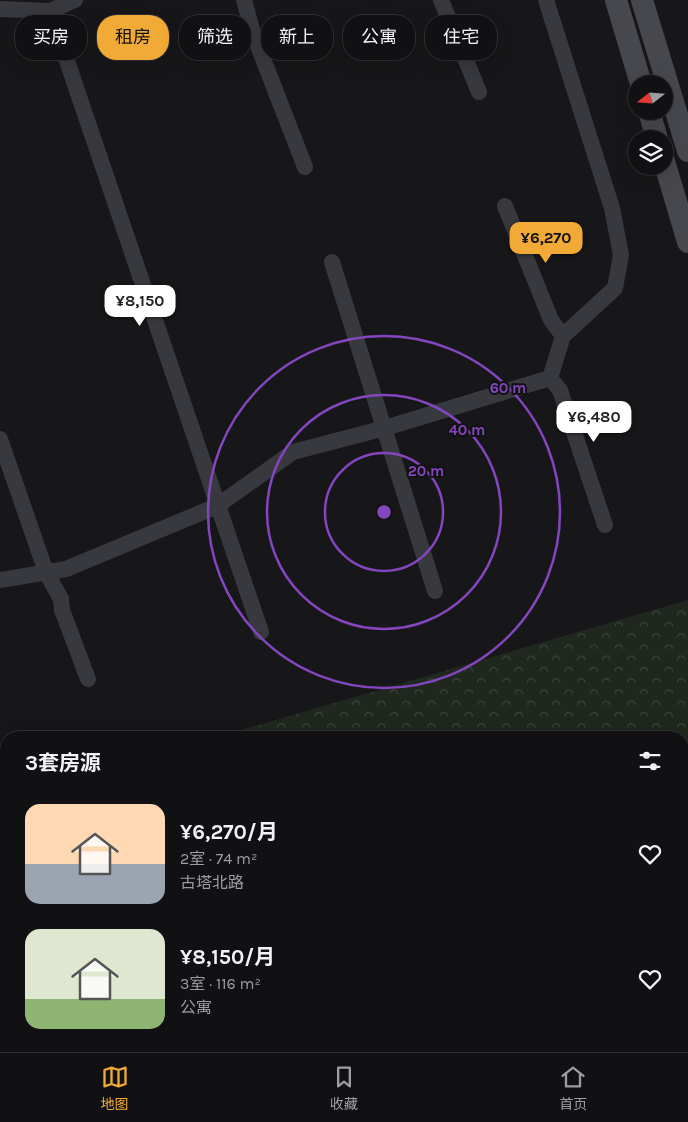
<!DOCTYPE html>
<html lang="zh">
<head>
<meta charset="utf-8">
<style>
  :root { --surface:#111113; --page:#1a1a1c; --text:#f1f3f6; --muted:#9c9da0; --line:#303133; --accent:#f2aa36 }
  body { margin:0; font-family:Karla,"Noto Sans SC",sans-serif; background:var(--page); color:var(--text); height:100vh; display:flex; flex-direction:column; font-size:19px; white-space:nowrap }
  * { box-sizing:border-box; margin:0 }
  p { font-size:16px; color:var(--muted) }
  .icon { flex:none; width:28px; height:28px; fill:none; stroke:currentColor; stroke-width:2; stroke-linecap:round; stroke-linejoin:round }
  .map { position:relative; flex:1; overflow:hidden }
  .details { position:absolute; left:0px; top:731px; width:689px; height:321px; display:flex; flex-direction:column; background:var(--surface); border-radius:20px 20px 0 0; box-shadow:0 5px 20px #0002,0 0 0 1px var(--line) }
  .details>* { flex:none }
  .hud { position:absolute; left:15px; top:15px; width:659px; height:45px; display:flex; gap:10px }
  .needle { width:32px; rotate:253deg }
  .buttons { position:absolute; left:628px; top:75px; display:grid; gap:10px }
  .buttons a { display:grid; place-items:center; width:45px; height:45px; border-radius:50%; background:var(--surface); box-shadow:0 5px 20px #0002,0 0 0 1px var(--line); font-size:25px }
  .price { position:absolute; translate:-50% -42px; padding:0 11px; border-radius:10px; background:#fff; color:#222; font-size:16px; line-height:32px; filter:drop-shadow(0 1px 2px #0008) }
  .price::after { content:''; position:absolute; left:50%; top:30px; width:15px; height:11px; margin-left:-8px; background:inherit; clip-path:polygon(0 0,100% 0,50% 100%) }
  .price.current { background:var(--accent); color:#111 }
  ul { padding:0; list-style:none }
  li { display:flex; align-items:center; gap:15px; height:125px; padding:0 25px }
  li span { display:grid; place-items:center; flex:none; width:140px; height:100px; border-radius:15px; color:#555 }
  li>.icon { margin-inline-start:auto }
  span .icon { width:60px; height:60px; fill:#fffc; stroke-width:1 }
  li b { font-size:21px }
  h2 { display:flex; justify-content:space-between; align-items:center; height:60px; padding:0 25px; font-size:21px }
  .chip { padding:0 18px; border-radius:20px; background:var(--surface); box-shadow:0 5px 20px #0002,0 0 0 1px var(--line); font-size:18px; line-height:45px }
  .chip.current { background:var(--accent); color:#111 }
  .dock { display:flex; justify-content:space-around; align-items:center; height:70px; border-top:1px solid var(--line); background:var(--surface); font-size:14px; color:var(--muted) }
  .dock a { display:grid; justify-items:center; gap:2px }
  .dock .current { color:var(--accent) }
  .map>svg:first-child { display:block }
  .built { fill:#232326 }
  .forest { fill:url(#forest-crowns) }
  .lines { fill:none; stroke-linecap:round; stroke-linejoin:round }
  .street { stroke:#38393e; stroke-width:16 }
  .secondary { stroke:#46484e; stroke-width:22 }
  .rail-casing { stroke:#4b4d53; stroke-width:5.5 }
  .rail { stroke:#121214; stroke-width:4; stroke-dasharray:11; stroke-linecap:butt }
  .ring { fill:none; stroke:#8446be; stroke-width:2.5 }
  .centre { fill:#8446be; stroke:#121214; stroke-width:2.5 }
  .ring-label { font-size:15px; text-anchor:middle; font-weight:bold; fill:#8446be; stroke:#121214; stroke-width:4; stroke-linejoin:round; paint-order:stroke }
</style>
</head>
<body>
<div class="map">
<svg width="688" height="1052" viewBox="0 0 688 1052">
  <defs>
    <pattern id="forest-crowns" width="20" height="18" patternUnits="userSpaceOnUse" patternTransform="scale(1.25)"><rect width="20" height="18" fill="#1f271f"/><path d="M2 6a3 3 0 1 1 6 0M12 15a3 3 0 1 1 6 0" fill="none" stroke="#3d443d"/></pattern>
  </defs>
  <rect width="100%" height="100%" fill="#171719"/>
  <path class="built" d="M688 889V1001L683 1003 682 891Z
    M169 1046H534L515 1052H150Z"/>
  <path class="forest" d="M688 600V889L683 891 682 738 217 737Z
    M6 859V1046H169L150 1052H0V862Z"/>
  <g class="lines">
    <path class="street" d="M244 0 253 33 305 167
      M441 0 479 92
      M0 9 50 11 75 0
      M50 11 261 632
      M505 206 551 320 563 336
      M332 262 435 591
      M550 378 560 390 605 525
      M0 439 46 572 61 599 62 610 88 679
      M0 580 66 569 217 506 293 452 385 428 550 378 563 336 615 288 621 255 612 208 546 0"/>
    <path class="secondary" d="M616 0 641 84
      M642 0 688 151
      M649 111 657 139
      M664 161 688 242"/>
    <g class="rail-casing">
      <path id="rail" d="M682 930 688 928
        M682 945 688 943
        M682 959 688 957
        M682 980 688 978
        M682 996 688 995
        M265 1052 285 1046
        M317 1052 336 1046
        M363 1052 382 1046
        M435 1052 455 1046
        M493 1052 513 1046"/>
    </g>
    <use href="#rail" class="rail"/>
  </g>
  <g class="ring">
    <circle cx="384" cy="512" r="59"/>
    <circle cx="384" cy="512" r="117"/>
    <circle cx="384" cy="512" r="176"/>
  </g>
  <circle cx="384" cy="512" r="8" class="centre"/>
  <g class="ring-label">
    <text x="508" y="393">60 m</text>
    <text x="467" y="435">40 m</text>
    <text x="426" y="476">20 m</text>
  </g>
</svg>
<div class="buttons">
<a><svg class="needle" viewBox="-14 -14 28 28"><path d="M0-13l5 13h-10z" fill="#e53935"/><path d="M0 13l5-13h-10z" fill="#9c9da0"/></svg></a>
<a><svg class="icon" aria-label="layers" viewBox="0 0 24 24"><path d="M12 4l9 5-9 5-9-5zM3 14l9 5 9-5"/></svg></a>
</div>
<b class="price current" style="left:546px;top:264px">¥6,270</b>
<b class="price" style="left:140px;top:327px">¥8,150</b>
<b class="price" style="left:594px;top:443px">¥6,480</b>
<div class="hud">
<a class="chip">买房</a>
<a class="chip current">租房</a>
<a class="chip">筛选</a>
<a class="chip">新上</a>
<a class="chip">公寓</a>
<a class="chip">住宅</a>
</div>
<section class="details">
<h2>3套房源<svg class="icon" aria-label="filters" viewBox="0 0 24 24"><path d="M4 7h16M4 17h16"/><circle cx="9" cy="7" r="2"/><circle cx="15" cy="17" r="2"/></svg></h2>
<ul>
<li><span style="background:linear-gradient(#ffd9b3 60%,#9aa5b1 0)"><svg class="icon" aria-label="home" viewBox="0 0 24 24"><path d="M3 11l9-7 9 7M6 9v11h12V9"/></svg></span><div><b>¥6,270/月</b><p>2室 · 74 m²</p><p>古塔北路</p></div><svg class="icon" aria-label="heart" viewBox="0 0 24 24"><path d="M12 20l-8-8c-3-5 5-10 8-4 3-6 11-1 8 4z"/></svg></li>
<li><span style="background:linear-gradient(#dfe7d0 70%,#8fb573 0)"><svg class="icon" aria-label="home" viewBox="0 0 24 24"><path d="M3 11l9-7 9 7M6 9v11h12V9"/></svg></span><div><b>¥8,150/月</b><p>3室 · 116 m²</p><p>公寓</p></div><svg class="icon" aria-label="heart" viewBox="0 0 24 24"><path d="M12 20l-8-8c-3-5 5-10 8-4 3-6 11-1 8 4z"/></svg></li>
</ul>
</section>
</div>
<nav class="dock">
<a class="current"><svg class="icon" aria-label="map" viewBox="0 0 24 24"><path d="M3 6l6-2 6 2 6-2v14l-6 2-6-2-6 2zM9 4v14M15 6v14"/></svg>地图</a>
<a><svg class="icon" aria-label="saved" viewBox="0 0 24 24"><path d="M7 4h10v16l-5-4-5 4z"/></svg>收藏</a>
<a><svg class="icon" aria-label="home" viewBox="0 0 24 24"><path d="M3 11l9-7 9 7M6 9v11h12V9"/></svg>首页</a>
</nav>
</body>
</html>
